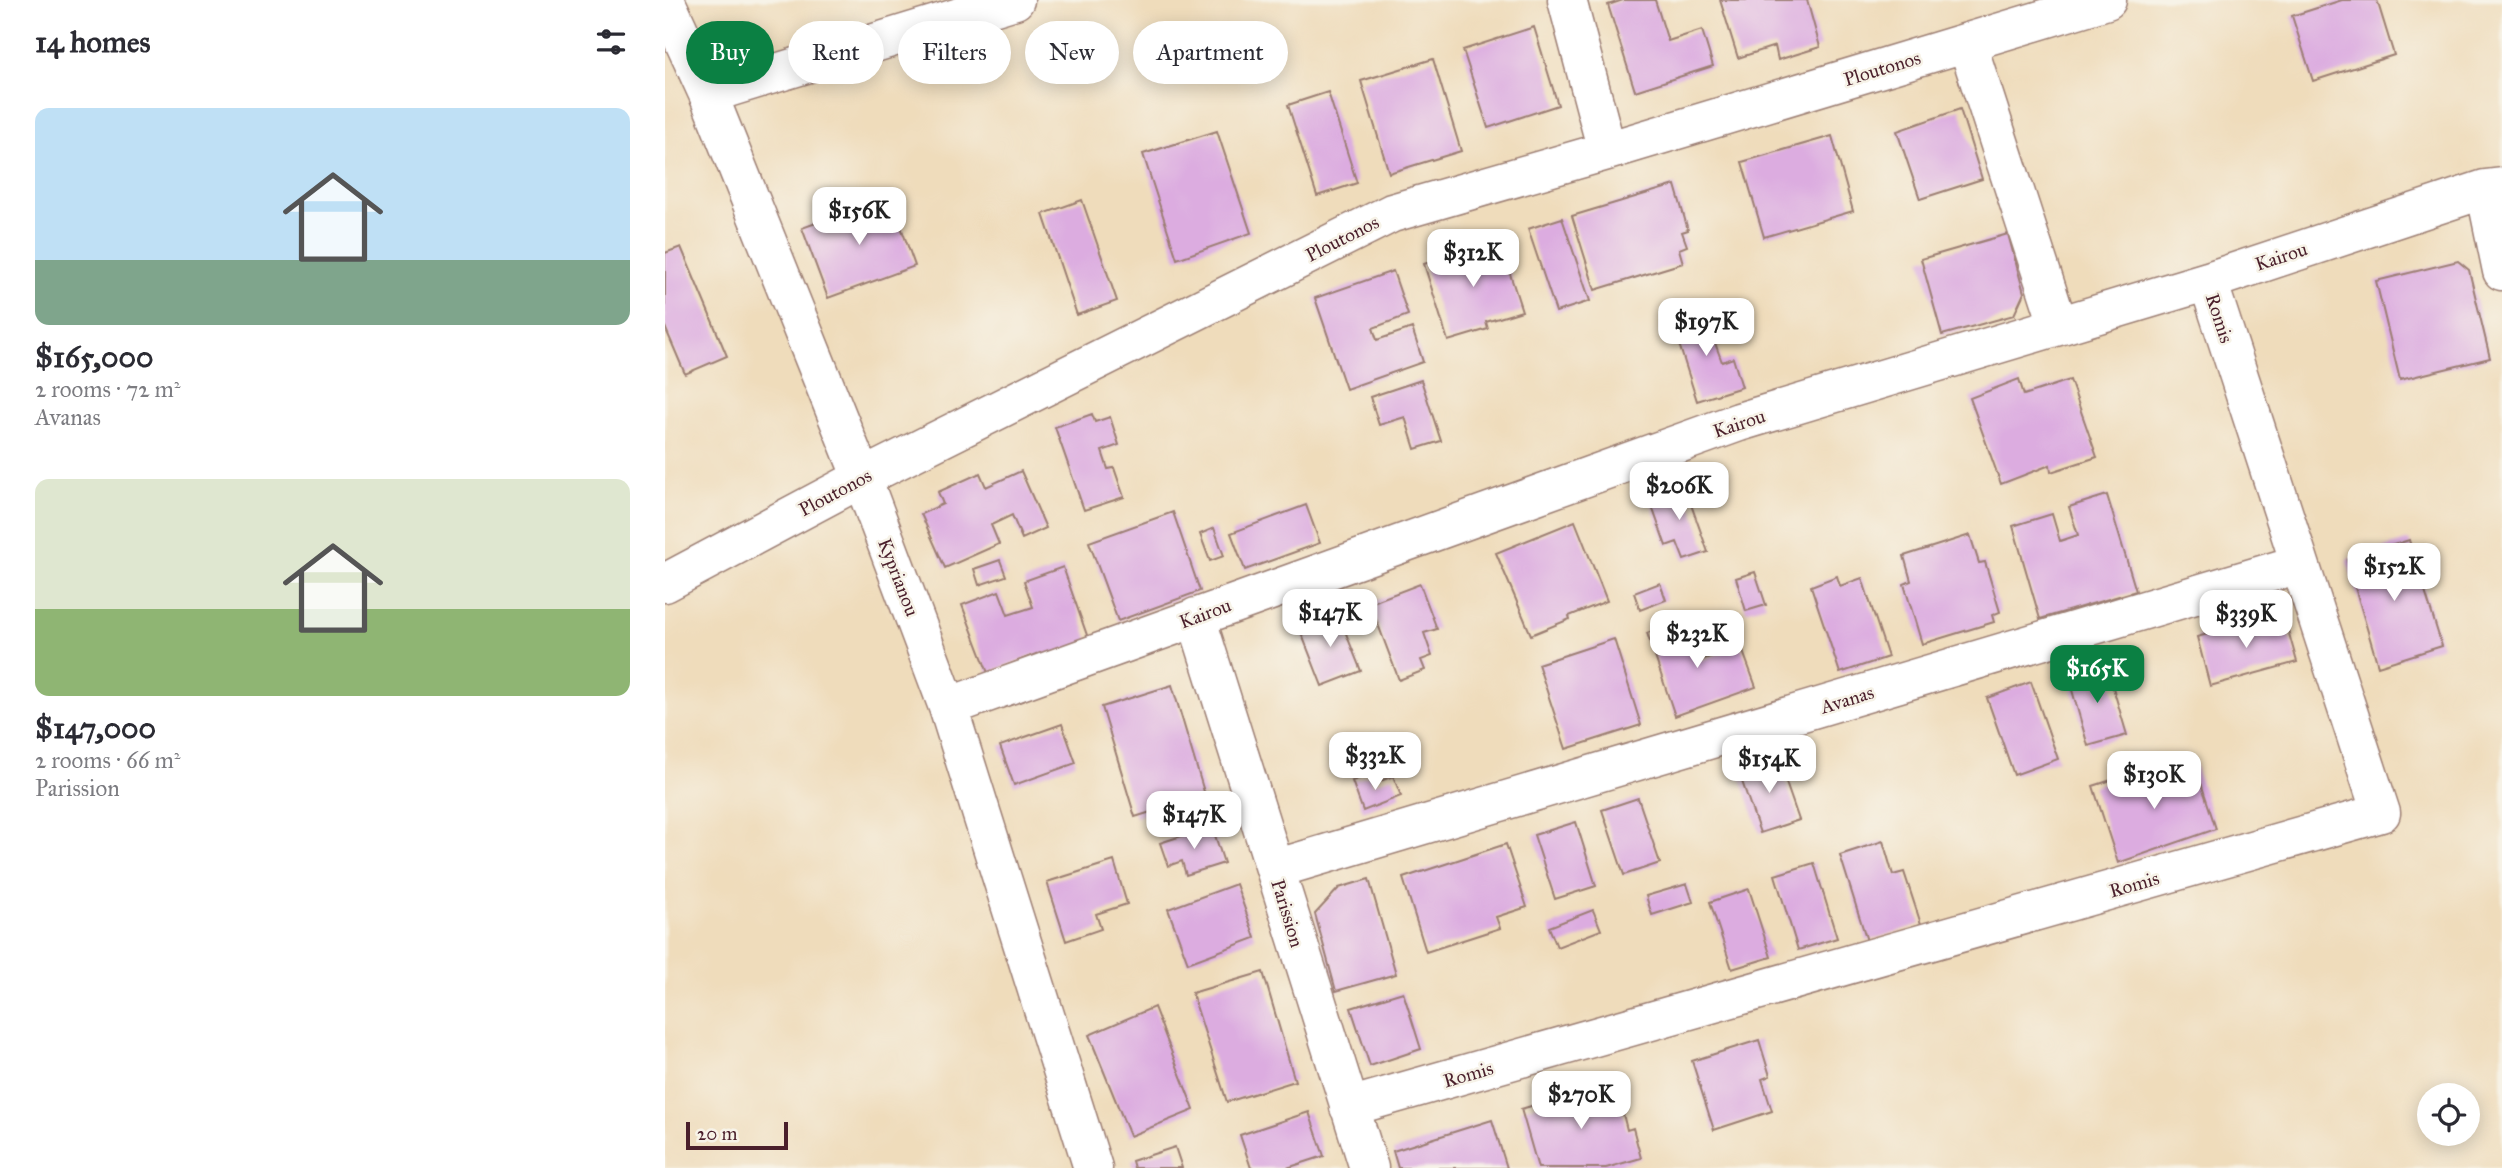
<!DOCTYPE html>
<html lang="en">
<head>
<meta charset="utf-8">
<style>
  :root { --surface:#fff; --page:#f7f7f7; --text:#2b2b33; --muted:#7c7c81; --accent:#0b8043 }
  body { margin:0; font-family:"IM FELL Great Primer",serif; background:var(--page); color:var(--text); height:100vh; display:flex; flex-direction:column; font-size:26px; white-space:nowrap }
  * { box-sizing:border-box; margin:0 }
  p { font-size:23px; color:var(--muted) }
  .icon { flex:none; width:38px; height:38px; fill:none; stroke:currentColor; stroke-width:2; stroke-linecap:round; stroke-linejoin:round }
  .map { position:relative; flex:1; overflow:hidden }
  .side { display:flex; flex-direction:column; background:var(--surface); width:665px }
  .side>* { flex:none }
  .top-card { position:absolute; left:21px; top:21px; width:665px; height:63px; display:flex; gap:14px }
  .buttons { position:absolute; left:1752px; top:1083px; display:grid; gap:14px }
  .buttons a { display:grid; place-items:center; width:63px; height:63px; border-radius:50%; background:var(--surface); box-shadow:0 4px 18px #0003; font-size:35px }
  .scale { position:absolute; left:21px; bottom:18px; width:102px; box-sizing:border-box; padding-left:7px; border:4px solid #4a1f2b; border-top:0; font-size:19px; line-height:24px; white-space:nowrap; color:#4a1f2b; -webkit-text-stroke:5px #f7f3e8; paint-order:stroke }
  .price { position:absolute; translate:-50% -60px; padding:0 16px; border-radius:14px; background:#fff; color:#222; font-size:23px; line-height:46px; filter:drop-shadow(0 2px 4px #0008) }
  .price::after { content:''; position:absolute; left:50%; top:42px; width:21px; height:16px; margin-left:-10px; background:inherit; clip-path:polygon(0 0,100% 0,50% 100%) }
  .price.active { background:var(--accent); color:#fff }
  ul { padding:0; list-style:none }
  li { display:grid; align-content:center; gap:14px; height:371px; padding:0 35px }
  li span { display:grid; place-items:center; height:217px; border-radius:14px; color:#555 }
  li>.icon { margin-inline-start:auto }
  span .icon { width:126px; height:126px; fill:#fffc; stroke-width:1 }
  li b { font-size:30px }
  h2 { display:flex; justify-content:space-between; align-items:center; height:84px; padding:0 35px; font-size:30px }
  .tag { padding:0 24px; border-radius:32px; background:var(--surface); box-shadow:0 4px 18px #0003; font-size:24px; line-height:63px }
  .tag.active { background:var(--accent); color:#fff }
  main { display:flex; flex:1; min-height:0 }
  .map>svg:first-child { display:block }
  .building { fill:#dcace0 }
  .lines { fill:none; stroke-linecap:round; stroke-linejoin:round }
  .street-casing { stroke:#9c7e73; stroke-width:41 }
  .street { stroke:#fff; stroke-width:38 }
  .labels { text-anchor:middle; stroke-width:5; stroke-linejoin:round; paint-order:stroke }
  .street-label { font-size:19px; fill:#4a1f2b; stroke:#f7f3e8 }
</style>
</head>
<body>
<main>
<section class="side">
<h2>14 homes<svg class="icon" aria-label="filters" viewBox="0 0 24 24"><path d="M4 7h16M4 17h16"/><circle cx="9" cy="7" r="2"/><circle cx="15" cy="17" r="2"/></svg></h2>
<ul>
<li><span style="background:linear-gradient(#bfe0f5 70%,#7fa58c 0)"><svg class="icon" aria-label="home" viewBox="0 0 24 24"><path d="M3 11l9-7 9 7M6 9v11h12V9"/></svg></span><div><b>$165,000</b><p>2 rooms · 72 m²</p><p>Avanas</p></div></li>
<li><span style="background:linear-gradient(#dfe7d0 60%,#8fb573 0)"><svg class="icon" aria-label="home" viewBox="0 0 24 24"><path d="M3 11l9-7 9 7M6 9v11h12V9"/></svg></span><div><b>$147,000</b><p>2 rooms · 66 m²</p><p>Parission</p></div></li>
</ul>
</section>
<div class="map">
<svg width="1837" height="1168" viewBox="0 0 1837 1168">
  <rect width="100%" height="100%" fill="#f7f3e8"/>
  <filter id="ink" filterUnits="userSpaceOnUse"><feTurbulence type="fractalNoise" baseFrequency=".0143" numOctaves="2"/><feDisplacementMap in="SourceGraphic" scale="14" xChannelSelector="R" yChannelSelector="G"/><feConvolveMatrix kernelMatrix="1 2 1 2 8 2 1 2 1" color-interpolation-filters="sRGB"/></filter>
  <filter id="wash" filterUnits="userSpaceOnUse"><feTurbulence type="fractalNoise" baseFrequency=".00686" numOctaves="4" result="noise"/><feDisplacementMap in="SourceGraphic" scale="28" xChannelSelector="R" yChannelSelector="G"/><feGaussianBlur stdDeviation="1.57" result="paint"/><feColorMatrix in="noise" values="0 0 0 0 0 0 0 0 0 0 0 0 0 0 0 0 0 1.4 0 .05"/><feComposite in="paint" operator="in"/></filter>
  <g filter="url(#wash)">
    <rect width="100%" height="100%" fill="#efdcbb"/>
    <g id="blocks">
      <path class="building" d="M958 0H990L1003 41 1037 30 1048 66 970 91 943 5Z
        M1055 0H1142L1155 47 1113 60 1110 46 1073 58Z
        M1677 0H1712L1729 55 1648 81 1627 16Z
        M869 27 893 105 823 128 798 50Z
        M768 59 796 151 724 173 696 81Z
        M663 92 692 183 652 196 623 105Z
        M1295 109 1317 179 1255 199 1232 131Z
        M552 131 586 233 512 259 478 154Z
        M1167 136 1188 211 1099 237 1077 162Z
        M1010 185 1023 230 1017 232 1022 246 1014 249 1018 263 930 290 907 216Z
        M225 196 250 266 163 298 137 228Z
        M417 200 452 301 412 315 378 214Z
        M897 218 925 301 891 312 863 229Z
        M1343 234 1359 293 1349 315 1277 335 1256 259Z
        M834 240 857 311 821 322 823 329 783 341 759 264Z
        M16 247 62 356 20 374 0 327V253Z
        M1793 261 1804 270 1825 358 1735 380 1711 281Z
        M728 271 743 315 708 328 712 340 747 328 758 362 681 389 650 298Z
        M1047 312 1056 339 1050 343 1057 362 1068 358 1077 387 1032 401 1008 325Z
        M1354 379 1359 395 1405 380 1432 457 1386 472 1385 465 1336 484 1305 398Z
        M756 380 776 441 750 449 740 417 714 425 705 397Z
        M427 414 430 422 445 417 454 445 437 451 443 469 449 468 459 497 419 510 390 427Z
        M356 471 381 528 357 539 347 515 326 525 334 544 280 568 256 514 278 504 273 492 315 473 321 487Z
        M1019 485 1043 552 1019 560 1012 542 1001 546 984 498Z
        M1442 495 1471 591 1375 619 1348 526 1387 514 1395 541 1413 535 1404 507Z
        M641 505 655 543 580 570 566 533Z
        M508 512 535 591 453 621 424 542Z
        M910 521 942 601 904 616 905 619 866 635 831 553Z
        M549 528 559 556 545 561 535 534Z
        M1305 535 1314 563 1320 562 1335 612 1327 615 1329 622 1257 644 1239 584 1246 581 1239 556Z
        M1744 540 1777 646 1713 666 1682 560Z
        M335 560 341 576 314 585 309 569Z
        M398 567 424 641 371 661V654L323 673 297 605 334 591 343 615 368 607 359 581Z
        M1090 572 1101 605 1081 611 1071 578Z
        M1172 576 1175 586 1197 578 1223 657 1175 673 1146 586Z
        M995 583 1001 600 975 610 969 593Z
        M755 584 772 629 759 633 767 656 756 660 760 670 734 680 705 603Z
        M672 611 696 671 657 686 634 627Z
        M1601 618 1621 623 1632 662 1545 686 1532 637Z
        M1015 622 1019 634 1027 631 1036 660 1076 646 1091 687 1010 716 982 633Z
        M949 639 976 725 901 749 873 664Z
        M1441 664 1462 735 1423 746 1403 676Z
        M1366 682 1393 759 1349 775 1322 698Z
        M507 685 540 795 470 817 437 707Z
        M397 724 411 763 349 785 335 746Z
        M1112 757 1134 820 1095 833 1073 770Z
        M1529 762 1551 829 1453 863 1428 786 1471 772 1473 781Z
        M704 775 708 784 728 776 736 796 698 811 687 781Z
        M973 798 995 863 959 875 937 810Z
        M911 822 931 886 890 899 869 835Z
        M547 826 559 863 521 875 517 861 503 866 495 843Z
        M1218 841 1228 875 1239 872 1256 924 1202 941 1175 855Z
        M841 844 862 907 831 917 835 928 761 952 738 878Z
        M449 861 462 904 431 914 436 929 401 941 382 882Z
        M1149 863 1172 938 1133 950 1110 875Z
        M704 879 731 974 671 991 650 914 674 888Z
        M571 884 590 938 523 963 503 909Z
        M1022 884 1028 902 987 915 981 896Z
        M1084 889 1106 957 1067 969 1045 902Z
        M928 910 936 930 892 947 884 927Z
        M598 972 630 1081 562 1102 527 993Z
        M738 992 756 1049 705 1066 686 1008Z
        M489 1007 529 1110 465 1136 424 1035Z
        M1094 1040 1105 1076 1097 1079 1107 1111 1049 1130 1027 1061Z
        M942 1084 945 1096 953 1094 962 1130 968 1128 976 1158 941 1168H873L856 1109Z
        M644 1112 659 1156 622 1168H586L575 1135Z
        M827 1120 842 1168H733L728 1151Z
        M510 1147 517 1168H469L467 1161Z"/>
    </g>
  </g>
  <g filter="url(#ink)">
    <use href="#blocks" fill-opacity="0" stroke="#9c7e73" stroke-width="2"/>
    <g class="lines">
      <g class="street-casing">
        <path id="street" d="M0 0 43 94 197 478 283 707 428 1168
          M902 0 942 151
          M1302 43 1393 324
          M43 94 350 0
          M1820 189 1837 271
          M0 583 197 478 727 213 942 151 1442 0
          M531 617 704 1168
          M283 707 1074 422 1543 281 1820 189 1837 187
          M610 869 1634 564
          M684 1107 1716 813 1543 281"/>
      </g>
      <use href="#street" class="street"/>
    </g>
  </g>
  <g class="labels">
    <g class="street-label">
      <text transform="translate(1217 68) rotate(-17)" y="7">Ploutonos</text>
      <text transform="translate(677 238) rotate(-27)" y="7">Ploutonos</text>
      <text transform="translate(1616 256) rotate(-18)" y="7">Kairou</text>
      <text transform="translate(1555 318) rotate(72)" y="7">Romis</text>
      <text transform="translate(1074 423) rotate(-18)" y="7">Kairou</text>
      <text transform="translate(170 492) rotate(-28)" y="7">Ploutonos</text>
      <text transform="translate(234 577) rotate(69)" y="7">Kyprianou</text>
      <text transform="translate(540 613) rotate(-20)" y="7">Kairou</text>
      <text transform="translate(1182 699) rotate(-17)" y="7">Avanas</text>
      <text transform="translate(1469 884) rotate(-16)" y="7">Romis</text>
      <text transform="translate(623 913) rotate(73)" y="7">Parission</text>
      <text transform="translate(803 1074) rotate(-16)" y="7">Romis</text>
    </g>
  </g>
</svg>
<div class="buttons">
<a><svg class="icon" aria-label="locate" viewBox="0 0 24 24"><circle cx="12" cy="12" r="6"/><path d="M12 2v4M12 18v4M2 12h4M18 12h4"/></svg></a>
</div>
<div class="scale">20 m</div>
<b class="price" style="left:194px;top:247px">$156K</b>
<b class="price" style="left:808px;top:289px">$312K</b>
<b class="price" style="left:1041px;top:358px">$197K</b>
<b class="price" style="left:1014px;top:522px">$206K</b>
<b class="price" style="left:1729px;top:603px">$152K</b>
<b class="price" style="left:665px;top:649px">$147K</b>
<b class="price" style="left:1581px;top:650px">$339K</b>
<b class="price" style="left:1032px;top:670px">$232K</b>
<b class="price active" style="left:1432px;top:705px">$165K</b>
<b class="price" style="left:710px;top:792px">$332K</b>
<b class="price" style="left:1104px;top:795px">$154K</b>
<b class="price" style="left:1489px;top:811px">$130K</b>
<b class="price" style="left:529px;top:851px">$147K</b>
<b class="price" style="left:916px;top:1131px">$270K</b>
<div class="top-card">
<a class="tag active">Buy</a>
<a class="tag">Rent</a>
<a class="tag">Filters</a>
<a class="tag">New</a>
<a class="tag">Apartment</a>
</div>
</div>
</main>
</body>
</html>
